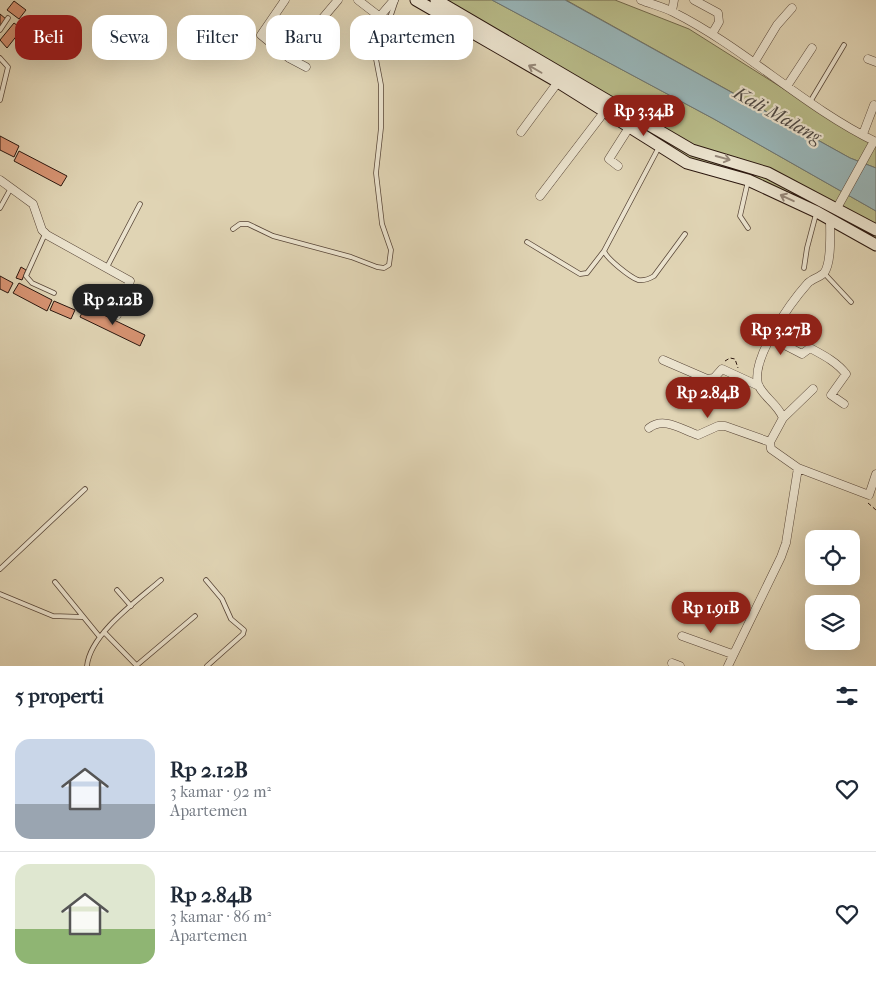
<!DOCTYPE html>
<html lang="id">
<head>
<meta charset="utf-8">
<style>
  :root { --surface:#fff; --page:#f2f2f3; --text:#1f2937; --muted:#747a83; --line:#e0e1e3; --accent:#8f2418 }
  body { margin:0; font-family:"IM FELL French Canon",serif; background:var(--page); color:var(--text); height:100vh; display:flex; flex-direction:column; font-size:19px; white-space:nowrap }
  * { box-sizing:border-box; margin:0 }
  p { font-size:16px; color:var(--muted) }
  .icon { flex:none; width:28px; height:28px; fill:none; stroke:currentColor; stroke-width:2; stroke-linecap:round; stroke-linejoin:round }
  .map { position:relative; height:666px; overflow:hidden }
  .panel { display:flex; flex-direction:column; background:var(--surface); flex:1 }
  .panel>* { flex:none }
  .banner { position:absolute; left:15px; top:15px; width:500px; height:45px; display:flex; gap:10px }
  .controls { position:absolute; left:805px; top:530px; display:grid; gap:10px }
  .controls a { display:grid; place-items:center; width:55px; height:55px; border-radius:10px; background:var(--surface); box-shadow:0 5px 20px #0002; font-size:25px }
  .price { position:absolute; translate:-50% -42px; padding:0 11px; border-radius:18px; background:var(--accent); color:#fff; font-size:16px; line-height:32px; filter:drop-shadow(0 1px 2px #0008) }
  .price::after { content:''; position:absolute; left:50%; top:30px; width:15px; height:11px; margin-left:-8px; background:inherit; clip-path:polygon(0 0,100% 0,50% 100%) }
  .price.on { background:#222; color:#fff }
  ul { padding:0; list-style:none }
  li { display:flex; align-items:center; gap:15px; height:125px; padding:0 15px }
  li+li { border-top:1px solid var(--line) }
  li span { display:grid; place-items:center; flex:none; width:140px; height:100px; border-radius:15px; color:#555 }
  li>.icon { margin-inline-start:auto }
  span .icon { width:60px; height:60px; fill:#fffc; stroke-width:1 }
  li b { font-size:21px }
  h2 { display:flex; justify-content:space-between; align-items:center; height:60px; padding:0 15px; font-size:21px }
  .pill { padding:0 18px; border-radius:15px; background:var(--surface); box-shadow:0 5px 20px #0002; font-size:18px; line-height:45px }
  .pill.on { background:var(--accent); color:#fff }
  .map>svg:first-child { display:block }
  .green { fill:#b8bb89; stroke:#72694c }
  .water { fill:#98b5b8; stroke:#6c7674 }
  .building { fill:#d79372; stroke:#2b170f }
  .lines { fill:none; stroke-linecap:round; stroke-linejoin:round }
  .lane-casing { stroke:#584638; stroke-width:5.5 }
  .street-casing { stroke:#584638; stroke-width:9 }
  .secondary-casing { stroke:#2b170f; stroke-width:13 }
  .path { stroke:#2b170f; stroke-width:1; stroke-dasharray:4 2.5; stroke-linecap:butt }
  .lane { stroke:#ebe3ce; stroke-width:4 }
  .street { stroke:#ebe3ce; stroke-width:8 }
  .secondary { stroke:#ebe3ce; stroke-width:11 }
  .oneway { stroke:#958778 }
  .labels { text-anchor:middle; stroke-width:4.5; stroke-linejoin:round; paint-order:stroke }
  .water-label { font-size:19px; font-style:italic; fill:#4c4642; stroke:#ebe3ce }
</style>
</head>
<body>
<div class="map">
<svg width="876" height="666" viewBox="0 0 876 666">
  <rect width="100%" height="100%" fill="#e0d4b4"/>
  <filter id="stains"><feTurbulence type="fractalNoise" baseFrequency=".004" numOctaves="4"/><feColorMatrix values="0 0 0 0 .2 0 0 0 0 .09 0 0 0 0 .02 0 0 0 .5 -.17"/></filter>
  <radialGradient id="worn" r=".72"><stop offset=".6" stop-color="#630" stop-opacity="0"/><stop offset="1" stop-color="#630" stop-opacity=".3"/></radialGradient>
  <path class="green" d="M416 0H492L714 119 876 211V245L817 212 687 163Z
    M566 0H615L689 29 844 127 876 144V168L850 158Z"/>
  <path class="water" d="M492 0H565L850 158 876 168V211L714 119Z"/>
  <path class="building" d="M14 1 26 10 19 19 7 10Z
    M0 14 6 19 0 27Z
    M14 23 22 29 7 48 0 40Z
    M0 136 19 146 14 157 0 150Z
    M19 151 67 176 61 186 14 161Z
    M21 267 26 270 22 280 16 278Z
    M0 276 13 283 8 293 0 289Z
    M19 283 52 300 47 311 13 293Z
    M54 301 75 310 71 319 50 310Z
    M85 306 145 335 140 346 80 317Z"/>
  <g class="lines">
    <g class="lane-casing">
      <path id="lane" d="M0 30 8 18
        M0 58 8 67 0 100
        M810 102 844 45
        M659 147 604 251C607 259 630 277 638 280 644 281 649 279 654 276L685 234
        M0 208 11 188
        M748 228 740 216 748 181
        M233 229 240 224H248L273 236 351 257 377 267 384 268 389 265 391 250 382 224 376 173 381 128V85L376 59 396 0
        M45 234 26 276 32 283 54 293
        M527 242 580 274 587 273 604 251
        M804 268 807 248 816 214
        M106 269 140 204
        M824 273 851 302
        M0 569 85 489
        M206 580 222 599 231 619 244 630 243 634 207 666
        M55 582 99 636
        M117 590 131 606
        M0 594 53 616 82 617
        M104 632 137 666
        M137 665 195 616
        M87 666C90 634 138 600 161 580"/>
    </g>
    <g class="street-casing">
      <path id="street" d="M285 0 261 35 289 58 306 67
        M358 0 380 17
        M641 0C651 4 663 7 673 12 745 48 804 107 876 142
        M694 0 718 13 719 22 712 34
        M672 11 674 0
        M362 37 394 0
        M289 58 338 0
        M868 59 876 62
        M754 63 777 25 792 8
        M787 86 812 48
        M521 132 558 82
        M863 134 874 105
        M618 166 609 159 630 126
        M0 180 33 204 42 230 47 235 130 281 117 315
        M540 196 605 111
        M837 208 874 141
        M771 338 802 354 810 348C823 355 837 362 846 374L831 395 844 404
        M663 360 707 379 714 378 722 369 759 386
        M783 418 813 389
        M649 428C664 416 682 430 698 435L718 426H725L770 442
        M798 468 869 495 876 474
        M682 636 732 654
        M672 663 680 666
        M728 666 781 557 786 543 798 468 771 449 770 442 783 418C778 404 762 396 758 384 751 358 791 302 808 283 812 279 820 277 824 273 832 263 830 232 830 219"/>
    </g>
    <g class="secondary-casing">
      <path id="secondary" d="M416 0 558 82 687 163 748 180 817 212 876 245
        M436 0 692 150 768 173 876 230"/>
    </g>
    <path class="path" d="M725 361 730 358 735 359 738 368
      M868 503 876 510"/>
    <use href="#lane" class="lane"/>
    <use href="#street" class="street"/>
    <use href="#secondary" class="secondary"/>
  </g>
  <defs><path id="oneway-shaft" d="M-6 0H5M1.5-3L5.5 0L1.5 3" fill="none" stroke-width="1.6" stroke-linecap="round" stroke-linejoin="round" transform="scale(1.25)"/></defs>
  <g class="oneway">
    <use href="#oneway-shaft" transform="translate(535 69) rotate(-150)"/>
    <use href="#oneway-shaft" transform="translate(723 158) rotate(15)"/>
    <use href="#oneway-shaft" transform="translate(787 198) rotate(-155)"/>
  </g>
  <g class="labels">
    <g class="water-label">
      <text transform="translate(778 114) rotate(29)" y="7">Kali Malang</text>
    </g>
  </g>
  <rect width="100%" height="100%" filter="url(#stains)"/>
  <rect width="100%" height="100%" fill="url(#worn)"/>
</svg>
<div class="controls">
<a><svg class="icon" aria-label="locate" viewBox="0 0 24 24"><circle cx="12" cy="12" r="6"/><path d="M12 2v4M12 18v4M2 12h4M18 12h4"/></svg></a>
<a><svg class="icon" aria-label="layers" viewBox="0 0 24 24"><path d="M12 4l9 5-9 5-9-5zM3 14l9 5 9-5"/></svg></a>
</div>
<b class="price" style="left:644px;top:137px">Rp 3.34B</b>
<b class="price on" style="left:113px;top:326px">Rp 2.12B</b>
<b class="price" style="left:781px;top:356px">Rp 3.27B</b>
<b class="price" style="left:708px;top:419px">Rp 2.84B</b>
<b class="price" style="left:711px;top:634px">Rp 1.91B</b>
<div class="banner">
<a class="pill on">Beli</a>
<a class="pill">Sewa</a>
<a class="pill">Filter</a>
<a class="pill">Baru</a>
<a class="pill">Apartemen</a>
</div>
</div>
<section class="panel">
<h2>5 properti<svg class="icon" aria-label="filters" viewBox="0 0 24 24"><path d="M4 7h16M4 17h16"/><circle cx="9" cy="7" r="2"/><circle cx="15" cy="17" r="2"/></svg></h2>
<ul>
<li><span style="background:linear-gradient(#c9d6e8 65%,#9aa5b1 0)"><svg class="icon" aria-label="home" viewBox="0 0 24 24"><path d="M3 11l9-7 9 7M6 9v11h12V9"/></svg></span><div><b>Rp 2.12B</b><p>3 kamar · 92 m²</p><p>Apartemen</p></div><svg class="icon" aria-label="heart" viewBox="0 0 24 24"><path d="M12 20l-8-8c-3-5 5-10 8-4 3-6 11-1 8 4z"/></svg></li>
<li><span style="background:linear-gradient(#dfe7d0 65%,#8fb573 0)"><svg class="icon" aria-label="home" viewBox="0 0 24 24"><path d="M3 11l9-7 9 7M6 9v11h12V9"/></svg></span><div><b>Rp 2.84B</b><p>3 kamar · 86 m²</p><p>Apartemen</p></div><svg class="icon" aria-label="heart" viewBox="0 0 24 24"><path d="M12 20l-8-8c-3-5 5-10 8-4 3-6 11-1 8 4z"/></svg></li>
</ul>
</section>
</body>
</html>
